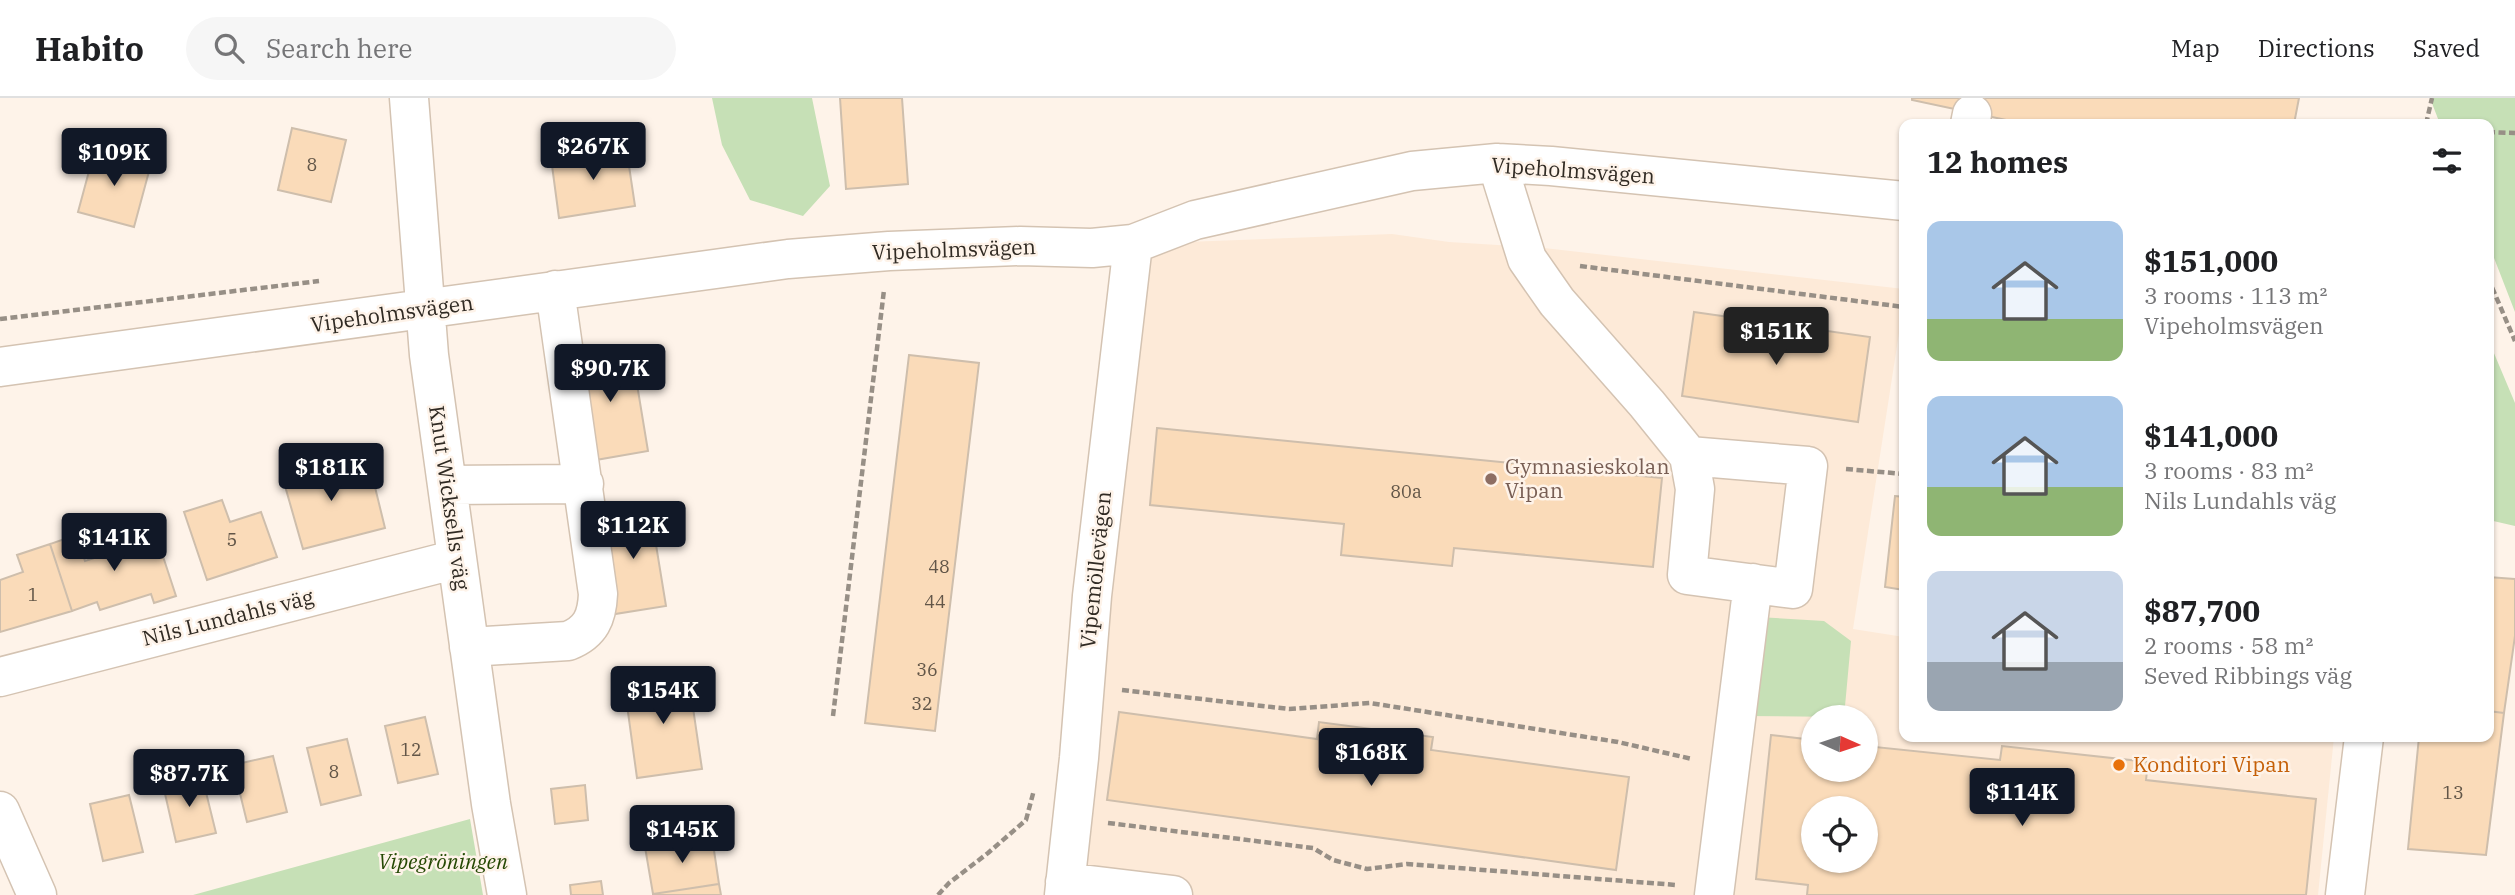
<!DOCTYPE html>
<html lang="en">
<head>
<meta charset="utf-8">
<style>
  :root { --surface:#fff; --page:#f6f6f6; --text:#202124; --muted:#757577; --line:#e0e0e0; --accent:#111827 }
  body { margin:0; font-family:"IBM Plex Serif",serif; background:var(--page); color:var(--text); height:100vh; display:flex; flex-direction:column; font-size:26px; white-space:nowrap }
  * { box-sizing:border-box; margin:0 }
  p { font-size:23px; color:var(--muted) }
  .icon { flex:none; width:38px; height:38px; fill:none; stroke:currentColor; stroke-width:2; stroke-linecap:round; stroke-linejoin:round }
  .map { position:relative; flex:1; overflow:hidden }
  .drawer { position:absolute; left:1899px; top:21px; width:595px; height:623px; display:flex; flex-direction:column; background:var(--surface); border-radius:14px; box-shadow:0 2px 5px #0004 }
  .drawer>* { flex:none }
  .needle { width:46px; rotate:93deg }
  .buttons { position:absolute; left:1801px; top:607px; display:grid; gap:14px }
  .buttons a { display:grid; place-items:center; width:77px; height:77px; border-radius:50%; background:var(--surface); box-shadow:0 2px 5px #0004; font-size:35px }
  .price { position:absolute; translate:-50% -60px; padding:0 16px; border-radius:7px; background:var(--accent); color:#fff; font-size:23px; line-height:46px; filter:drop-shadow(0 2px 4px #0008) }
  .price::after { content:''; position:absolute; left:50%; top:42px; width:21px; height:16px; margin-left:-10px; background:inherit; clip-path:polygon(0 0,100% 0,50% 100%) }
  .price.active { background:#222; color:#fff }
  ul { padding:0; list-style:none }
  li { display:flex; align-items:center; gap:21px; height:175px; padding:0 28px }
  li span { display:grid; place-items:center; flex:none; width:196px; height:140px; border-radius:14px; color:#555 }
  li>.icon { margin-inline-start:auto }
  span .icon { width:84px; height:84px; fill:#fffc; stroke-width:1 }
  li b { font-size:30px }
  h2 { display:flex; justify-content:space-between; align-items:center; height:84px; padding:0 28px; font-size:30px }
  header { display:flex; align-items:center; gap:42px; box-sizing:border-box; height:98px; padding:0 35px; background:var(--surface); border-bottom:2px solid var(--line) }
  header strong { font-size:33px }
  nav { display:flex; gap:38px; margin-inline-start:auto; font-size:24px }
  .search { width:490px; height:63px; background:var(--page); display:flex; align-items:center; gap:18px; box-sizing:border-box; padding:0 24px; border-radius:38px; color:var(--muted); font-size:26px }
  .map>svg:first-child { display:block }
  .built { fill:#fdead8; fill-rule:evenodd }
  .green { fill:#c6e0b6 }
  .building { fill:#fadbb9; stroke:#cebeac; stroke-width:2; fill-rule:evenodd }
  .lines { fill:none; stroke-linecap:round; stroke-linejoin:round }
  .minor-casing { stroke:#d4c3b2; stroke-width:41 }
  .path { stroke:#978f86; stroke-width:4.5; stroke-dasharray:7 3.5; stroke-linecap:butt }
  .minor { stroke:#fff; stroke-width:38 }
  .education-dot { fill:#8d6e63; stroke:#fef3e9; stroke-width:2.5 }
  .food-dot { fill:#e8710a; stroke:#fef3e9; stroke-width:2.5 }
  .labels { text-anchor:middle; stroke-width:5; stroke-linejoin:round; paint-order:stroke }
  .number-label { font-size:18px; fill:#625648 }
  .street-label { font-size:21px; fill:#302a23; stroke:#fef3e9 }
  .education-label { font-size:21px; fill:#785e54; stroke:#fef3e9; text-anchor:start }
  .food-label { font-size:21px; fill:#c56008; stroke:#fef3e9; text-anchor:start }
  .park-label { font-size:21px; font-style:italic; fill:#254803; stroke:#fef3e9 }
</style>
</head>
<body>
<header>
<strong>Habito</strong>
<div class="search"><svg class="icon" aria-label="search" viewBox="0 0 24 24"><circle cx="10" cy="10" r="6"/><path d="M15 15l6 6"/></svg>Search here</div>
<nav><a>Map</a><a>Directions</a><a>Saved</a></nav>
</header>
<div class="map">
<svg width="2515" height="797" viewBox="0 0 2515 797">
  <rect width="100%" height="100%" fill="#fef3e9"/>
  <path class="built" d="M1392 136 1449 144 1544 150 1904 191V203L1853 531 1904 539V639H2334L2318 797H1064L1133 146ZM1813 620H1866V672H1813ZM1813 710H1866V763H1813Z"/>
  <path class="green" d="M712 0H812L830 88 803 118 750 102 722 47Z
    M2430 0H2515V214L2489 147 2488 26H2440Z
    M2488 241 2515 305V428L2489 422V419Z
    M1758 519 1824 523 1851 543 1844 619 1742 618Z
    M470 721 483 797H193Z"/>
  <path class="building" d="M840 0H902L908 86 846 91Z
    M1912 0H2299L2294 26H2025L1912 2Z
    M292 30 346 42 331 104 278 92Z
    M626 48 635 108 559 120 551 60Z
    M95 51 151 66 134 129 78 114Z
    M1694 214 1870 239 1858 324 1682 298Z
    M631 250 648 353 590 363 573 259Z
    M909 257 979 265 935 633 865 625Z
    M1157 330 1662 380 1653 469 1454 450 1452 468 1341 457 1344 426 1150 407Z
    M341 357 349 388 373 381 385 430 303 451 281 374Z
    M1895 398 1904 399V492L1885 489Z
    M222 402 230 424 261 414 277 459 207 482 184 414Z
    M650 410 666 508 615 516 599 419Z
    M154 431 176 498 154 505 151 496 100 512 97 504 72 513 50 446 76 437 85 463 134 447 131 439Z
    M50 446 72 513 0 534V482L23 474 17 457Z
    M2488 479 2515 481V538L2504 615 2488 613Z
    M688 576 702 671 637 680 624 585Z
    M2488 613 2504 615 2486 757 2408 751 2419 639H2488Z
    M1119 614 1317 641 1319 624 1433 639 1431 652 1629 679 1616 772 1107 702Z
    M425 619 438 676 398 685 385 628Z
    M1771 637 1813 642V672H1866V648L2000 662 2002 648 2148 664 2146 682 2316 701 2306 797H1807L1808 787 1756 781ZM1813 710H1866V763H1813Z
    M347 641 361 697 321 707 307 650Z
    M273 658 287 714 247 724 233 667Z
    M202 678 216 735 176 744 163 687Z
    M585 687 588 722 555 726 551 691Z
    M129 697 143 754 103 763 90 706Z
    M712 739 719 786 653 796 645 749Z
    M601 783 603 797H571L570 787Z
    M719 786 721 797H653V796Z"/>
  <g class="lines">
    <g class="minor-casing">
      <path id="minor" d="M409 0 429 257 491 706 507 797
        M1970 26 1972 16
        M1497 65 1527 161 1557 204 1647 306 1689 358 1695 391 1687 477 1793 491 1808 368 1689 358
        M0 269 788 161 889 153 1020 148 1092 150 1133 146 1195 122 1412 73 1497 65 1551 68 1904 103
        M447 387 584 386
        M469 549 568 543C591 534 597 519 598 496L555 192
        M0 579 457 461
        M0 713 37 797
        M1065 784 1173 797
        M1064 797 1079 660 1092 498 1133 146
        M1714 797 1753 485
        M2345 797 2364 639"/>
    </g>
    <path class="path" d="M2426 26 2432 0
      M2488 34 2515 35
      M1580 168 1904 209
      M2488 180 2515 243
      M0 221 319 183
      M1846 371 1904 376
      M1122 592 1289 611 1370 605 1618 644 1692 661
      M833 618 884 192
      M1108 725 1313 750 1333 762 1367 771 1407 766 1676 787
      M938 797 949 785 988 755 1026 722 1034 692"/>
    <use href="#minor" class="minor"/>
  </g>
  <circle class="education-dot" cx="1491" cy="381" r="7"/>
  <circle class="food-dot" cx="2119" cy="667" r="7"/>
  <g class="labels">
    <g class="number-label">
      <text x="312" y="73">8</text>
      <text x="1406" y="400">80a</text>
      <text x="232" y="448">5</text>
      <text x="939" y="475">48</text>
      <text x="33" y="503">1</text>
      <text x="935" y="510">44</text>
      <text x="927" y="578">36</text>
      <text x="922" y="612">32</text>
      <text x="411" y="658">12</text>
      <text x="334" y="680">8</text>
      <text x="2453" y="701">13</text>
    </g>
    <g class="street-label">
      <text transform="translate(1573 73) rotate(4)" y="7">Vipeholmsvägen</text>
      <text transform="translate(954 152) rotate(-2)" y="7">Vipeholmsvägen</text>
      <text transform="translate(392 216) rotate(-8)" y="7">Vipeholmsvägen</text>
      <text transform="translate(449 400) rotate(82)" y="7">Knut Wicksells väg</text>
      <text transform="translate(1096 472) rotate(-84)" y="7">Vipemöllevägen</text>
      <text transform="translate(228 520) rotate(-14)" y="7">Nils Lundahls väg</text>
    </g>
    <g class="education-label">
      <text x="1505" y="376">Gymnasieskolan<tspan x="1505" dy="24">Vipan</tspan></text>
    </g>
    <g class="food-label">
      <text x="2133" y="674">Konditori Vipan</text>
    </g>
    <g class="park-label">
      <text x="443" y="771">Vipegröningen</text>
    </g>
  </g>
</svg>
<div class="buttons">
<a><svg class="needle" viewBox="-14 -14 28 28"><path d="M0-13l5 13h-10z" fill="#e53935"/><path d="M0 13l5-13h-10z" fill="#757577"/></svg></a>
<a><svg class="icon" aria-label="locate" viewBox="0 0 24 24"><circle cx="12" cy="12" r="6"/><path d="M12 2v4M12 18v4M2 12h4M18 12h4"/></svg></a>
</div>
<b class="price" style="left:593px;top:84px">$267K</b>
<b class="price" style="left:114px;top:90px">$109K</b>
<b class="price active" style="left:1776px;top:269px">$151K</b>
<b class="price" style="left:610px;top:306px">$90.7K</b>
<b class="price" style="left:331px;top:405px">$181K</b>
<b class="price" style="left:633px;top:463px">$112K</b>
<b class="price" style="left:114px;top:475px">$141K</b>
<b class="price" style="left:663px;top:628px">$154K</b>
<b class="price" style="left:1371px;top:690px">$168K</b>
<b class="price" style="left:189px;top:711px">$87.7K</b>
<b class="price" style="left:2022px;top:730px">$114K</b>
<b class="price" style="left:682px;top:767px">$145K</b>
<section class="drawer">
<h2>12 homes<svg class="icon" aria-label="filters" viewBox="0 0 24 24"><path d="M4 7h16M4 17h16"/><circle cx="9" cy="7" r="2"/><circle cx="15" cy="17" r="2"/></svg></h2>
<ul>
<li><span style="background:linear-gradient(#a9c7e8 70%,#8fb573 0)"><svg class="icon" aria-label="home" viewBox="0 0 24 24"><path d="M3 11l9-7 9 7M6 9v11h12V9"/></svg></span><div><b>$151,000</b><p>3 rooms · 113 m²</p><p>Vipeholmsvägen</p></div></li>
<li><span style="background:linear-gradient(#a9c7e8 65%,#8fb573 0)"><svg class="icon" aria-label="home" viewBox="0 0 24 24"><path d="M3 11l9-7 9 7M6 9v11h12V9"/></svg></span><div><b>$141,000</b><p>3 rooms · 83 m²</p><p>Nils Lundahls väg</p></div></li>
<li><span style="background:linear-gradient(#c9d6e8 65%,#9aa5b1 0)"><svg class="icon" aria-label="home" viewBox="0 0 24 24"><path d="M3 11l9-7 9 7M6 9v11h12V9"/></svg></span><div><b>$87,700</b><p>2 rooms · 58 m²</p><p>Seved Ribbings väg</p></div></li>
</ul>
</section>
</div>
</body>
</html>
